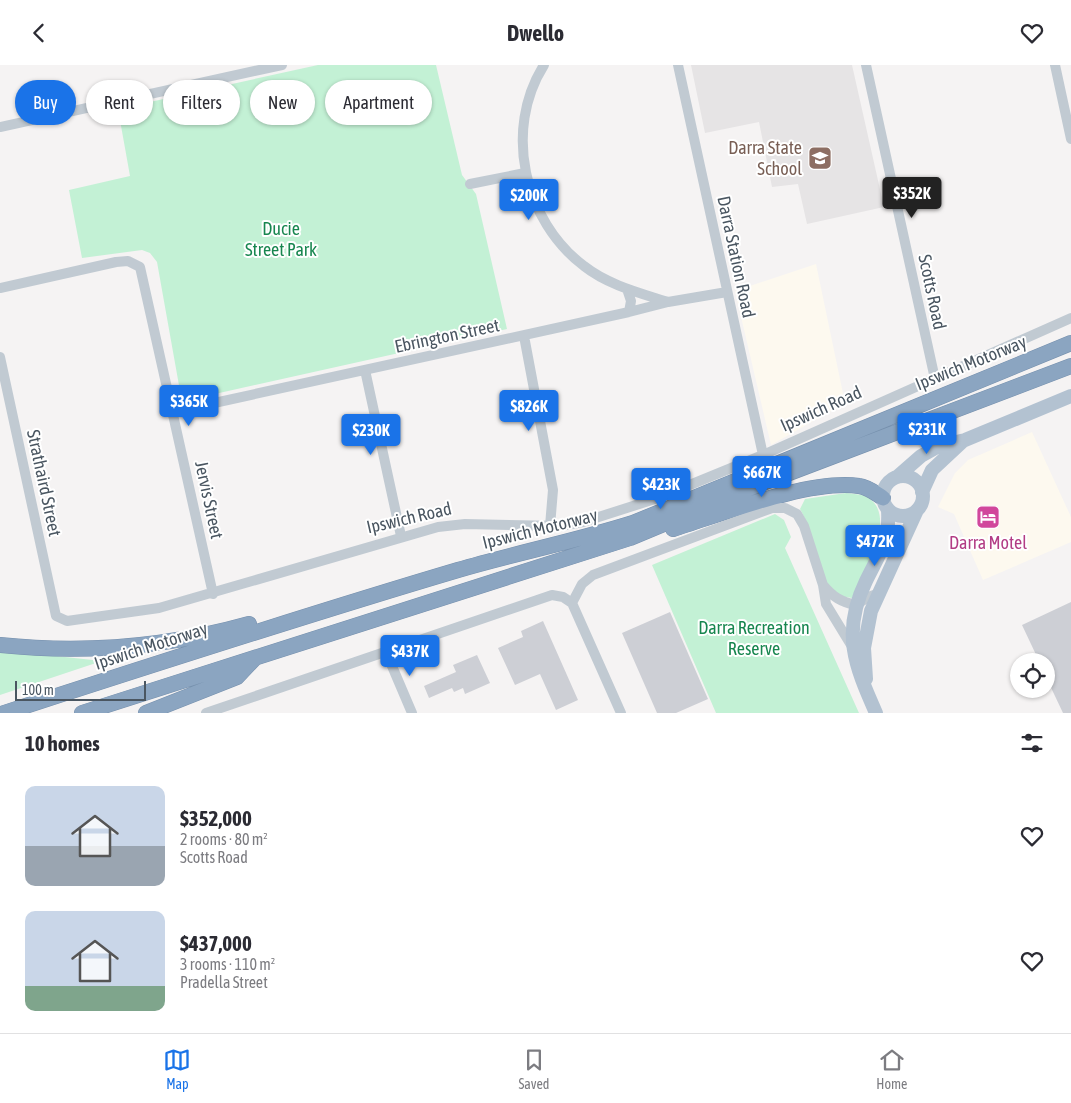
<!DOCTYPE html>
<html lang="en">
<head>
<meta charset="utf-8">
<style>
  :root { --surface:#fff; --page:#f2f2f3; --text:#2b2b33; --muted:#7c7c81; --line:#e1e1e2; --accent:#1a73e8 }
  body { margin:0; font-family:"Asap Condensed",sans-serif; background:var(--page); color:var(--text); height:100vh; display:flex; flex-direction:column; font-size:19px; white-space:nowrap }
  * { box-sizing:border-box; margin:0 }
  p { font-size:16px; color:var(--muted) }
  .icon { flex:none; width:28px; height:28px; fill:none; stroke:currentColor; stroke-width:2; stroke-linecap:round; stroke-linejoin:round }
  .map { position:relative; height:648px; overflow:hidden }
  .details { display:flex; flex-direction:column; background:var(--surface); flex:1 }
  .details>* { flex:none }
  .hud { position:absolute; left:15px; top:15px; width:500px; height:45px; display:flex; gap:10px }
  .tools { position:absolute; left:1010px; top:588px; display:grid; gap:10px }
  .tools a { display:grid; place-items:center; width:45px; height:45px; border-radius:50%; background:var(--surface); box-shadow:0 1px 4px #0004; font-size:25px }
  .scale { position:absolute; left:15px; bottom:12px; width:131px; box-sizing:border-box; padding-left:5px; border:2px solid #4a5661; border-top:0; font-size:14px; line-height:18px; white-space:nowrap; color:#4a5661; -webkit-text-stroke:4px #fff; paint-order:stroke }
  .price { position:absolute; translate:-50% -42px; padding:0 11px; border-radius:5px; background:var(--accent); color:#fff; font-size:16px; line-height:32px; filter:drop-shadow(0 1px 2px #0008) }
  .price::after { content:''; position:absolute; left:50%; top:30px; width:15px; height:11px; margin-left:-8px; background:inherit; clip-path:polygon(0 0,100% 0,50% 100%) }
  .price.active { background:#222; color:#fff }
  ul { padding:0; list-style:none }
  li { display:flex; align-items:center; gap:15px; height:125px; padding:0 25px }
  li span { display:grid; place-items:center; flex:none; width:140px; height:100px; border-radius:10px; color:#555 }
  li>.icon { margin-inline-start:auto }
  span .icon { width:60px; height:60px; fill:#fffc; stroke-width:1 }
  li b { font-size:21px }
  h2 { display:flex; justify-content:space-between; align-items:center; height:60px; padding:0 25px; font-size:21px }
  .pill { padding:0 18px; border-radius:22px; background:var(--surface); box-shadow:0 1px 4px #0004; font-size:18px; line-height:45px }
  .pill.active { background:var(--accent); color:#fff }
  header { display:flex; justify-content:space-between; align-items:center; height:65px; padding:0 25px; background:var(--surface); font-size:22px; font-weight:700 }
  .tabs { display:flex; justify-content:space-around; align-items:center; height:70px; border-top:1px solid var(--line); background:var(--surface); font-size:14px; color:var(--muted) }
  .tabs a { display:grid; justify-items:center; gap:2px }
  .tabs .active { color:var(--accent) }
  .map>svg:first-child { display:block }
  .commercial { fill:#fdf9ef }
  .education { fill:#e6e4e5 }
  .green { fill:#c3f1d5 }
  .building { fill:#cdcfd5 }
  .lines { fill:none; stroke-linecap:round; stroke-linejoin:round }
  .highway-casing { stroke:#7690ad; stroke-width:16 }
  .minor { stroke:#c1cad2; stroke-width:10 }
  .major { stroke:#b3c2d1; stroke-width:14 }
  .highway { stroke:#8ba5c1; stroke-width:15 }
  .labels { text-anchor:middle; stroke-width:4; stroke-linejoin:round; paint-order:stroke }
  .education-label { font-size:18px; fill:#785e54; stroke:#fff; text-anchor:end }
  .park-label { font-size:18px; fill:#17864f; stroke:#fff }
  .street-label { font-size:18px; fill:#4a5661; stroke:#fff }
  .hotel-label { font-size:18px; fill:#b23c85; stroke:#fff }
</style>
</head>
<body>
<header><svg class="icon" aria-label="back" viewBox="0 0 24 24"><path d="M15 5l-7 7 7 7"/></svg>Dwello<svg class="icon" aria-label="heart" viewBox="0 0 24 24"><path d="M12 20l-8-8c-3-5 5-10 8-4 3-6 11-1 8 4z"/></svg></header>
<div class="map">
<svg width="1071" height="648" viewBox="0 0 1071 648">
  <rect width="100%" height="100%" fill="#f5f3f3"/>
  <path class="commercial" d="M816 199 845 338 771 380 735 226Z
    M1032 367 1071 452V477L983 515 954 449 938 442 955 408 968 395Z"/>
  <path class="education" d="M691 0H852L884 142 807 159 798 119 772 122 759 57 705 68Z"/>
  <path class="green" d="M318 0H436L462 110 476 129 507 264 188 335 180 326 157 197 150 188 142 185 82 193 69 125 130 111 118 44Z
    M846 428C852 429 860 429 865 431 901 448 863 510 852 533 844 532 836 531 830 525 816 509 813 465 800 444L805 434Z
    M775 449 784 455 791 472 785 483 859 648H716L652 500Z
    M0 585 102 596 0 630Z"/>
  <path class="building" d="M1071 537V648H1063L1046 612V596H1039L1022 560Z
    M670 547 708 634 676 648H657L622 568Z
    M543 556 578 635 556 645 540 609 515 620 498 583 523 572 521 566Z
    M477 590 490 618 465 629 463 623 454 627 452 623 429 633 424 621 456 607 453 600Z"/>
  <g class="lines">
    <g class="highway-casing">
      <path id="highway" d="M673 464C722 449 809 414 859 421 868 422 875 428 883 433
        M0 580C85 589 167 582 249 559
        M4 648C155 599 306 550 458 505 516 488 576 476 633 458L1071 278
        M82 648 630 473 755 421 1071 301
        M146 648 237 612 255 593"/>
    </g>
    <path class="minor" d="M544 0C503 65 524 156 584 201 608 220 640 228 668 237
      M678 0 763 390
      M866 0 935 314
      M1055 0 1071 74
      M0 62 282 0
      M470 119 525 108
      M0 223 116 197 128 196 140 202 213 529
      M627 224 631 236 629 247
      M524 271 553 425 550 461
      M0 292 56 551 67 556 159 543 438 462 465 459 561 461 583 457 658 433 763 390 1071 253
      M365 305 401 471
      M173 347 629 247 668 237 727 227
      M823 520C833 532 841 537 856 540L868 532 877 529
      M572 538 582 519 593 510 772 443H785L797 449 804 461 823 520 826 539 851 580
      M572 538 621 648
      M386 587 412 648
      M206 648 552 530 563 532 572 538"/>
    <path class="major" d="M883 431a20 20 0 1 1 40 0a20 20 0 1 1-40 0Z
      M897 412 921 391 939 381 965 375 1071 331
      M922 427 932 405 962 377
      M866 614 864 583 871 546 917 445
      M876 648C855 601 841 567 866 516 879 489 890 476 888 445"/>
    <use href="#highway" class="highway"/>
  </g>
  <defs>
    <g id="school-square" transform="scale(1.25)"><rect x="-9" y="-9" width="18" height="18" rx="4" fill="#8d6e63" stroke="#fff"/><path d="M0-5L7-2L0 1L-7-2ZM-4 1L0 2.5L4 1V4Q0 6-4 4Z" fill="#fff"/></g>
    <g id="hotel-square" transform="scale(1.25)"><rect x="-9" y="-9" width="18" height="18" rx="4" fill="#d1479c" stroke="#fff"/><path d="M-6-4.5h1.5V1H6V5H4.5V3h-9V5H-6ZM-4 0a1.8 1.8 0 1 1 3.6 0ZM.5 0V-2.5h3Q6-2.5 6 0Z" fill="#fff"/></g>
  </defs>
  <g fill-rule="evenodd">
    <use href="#school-square" x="820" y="93"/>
    <use href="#hotel-square" x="988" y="452"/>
  </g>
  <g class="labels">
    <g class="education-label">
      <text x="802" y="89">Darra State<tspan x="802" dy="21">School</tspan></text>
    </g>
    <g class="park-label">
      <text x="281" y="170">Ducie<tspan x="281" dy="21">Street Park</tspan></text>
      <text x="754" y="569">Darra Recreation<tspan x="754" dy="21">Reserve</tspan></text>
    </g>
    <g class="street-label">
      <text transform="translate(736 192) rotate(78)" y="6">Darra Station Road</text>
      <text transform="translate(932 227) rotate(78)" y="6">Scotts Road</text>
      <text transform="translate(447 271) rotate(-12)" y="6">Ebrington Street</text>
      <text transform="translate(971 298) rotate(-22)" y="6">Ipswich Motorway</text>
      <text transform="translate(821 344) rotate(-24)" y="6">Ipswich Road</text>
      <text transform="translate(44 418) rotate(78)" y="6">Strathaird Street</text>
      <text transform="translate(209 435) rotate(78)" y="6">Jervis Street</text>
      <text transform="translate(409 453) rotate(-13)" y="6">Ipswich Road</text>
      <text transform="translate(540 464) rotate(-14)" y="6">Ipswich Motorway</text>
      <text transform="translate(151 581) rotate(-18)" y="6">Ipswich Motorway</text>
    </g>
    <g class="hotel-label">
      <text x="988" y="484">Darra Motel</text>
    </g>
  </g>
</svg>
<div class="tools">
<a><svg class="icon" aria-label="locate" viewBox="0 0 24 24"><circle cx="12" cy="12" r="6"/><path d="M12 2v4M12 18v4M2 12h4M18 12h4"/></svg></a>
</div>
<div class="scale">100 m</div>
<b class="price active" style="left:912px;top:154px">$352K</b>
<b class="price" style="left:529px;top:156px">$200K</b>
<b class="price" style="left:189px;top:362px">$365K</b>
<b class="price" style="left:529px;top:367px">$826K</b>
<b class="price" style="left:927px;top:390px">$231K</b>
<b class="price" style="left:371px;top:391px">$230K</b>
<b class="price" style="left:762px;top:433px">$667K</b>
<b class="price" style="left:661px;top:445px">$423K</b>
<b class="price" style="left:875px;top:502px">$472K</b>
<b class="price" style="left:410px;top:612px">$437K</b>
<div class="hud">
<a class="pill active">Buy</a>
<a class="pill">Rent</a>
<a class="pill">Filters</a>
<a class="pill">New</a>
<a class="pill">Apartment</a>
</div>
</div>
<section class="details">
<h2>10 homes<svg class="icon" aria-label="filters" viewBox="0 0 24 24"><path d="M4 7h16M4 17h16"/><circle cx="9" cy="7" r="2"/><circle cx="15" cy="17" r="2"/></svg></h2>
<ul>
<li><span style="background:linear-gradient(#c9d6e8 60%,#9aa5b1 0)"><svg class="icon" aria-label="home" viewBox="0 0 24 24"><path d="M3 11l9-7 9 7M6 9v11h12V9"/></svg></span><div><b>$352,000</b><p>2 rooms · 80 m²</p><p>Scotts Road</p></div><svg class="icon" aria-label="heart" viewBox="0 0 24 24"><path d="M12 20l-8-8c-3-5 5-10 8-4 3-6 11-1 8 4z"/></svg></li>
<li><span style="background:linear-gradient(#c9d6e8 75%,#7fa58c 0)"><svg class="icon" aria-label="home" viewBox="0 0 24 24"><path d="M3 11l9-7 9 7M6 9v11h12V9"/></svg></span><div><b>$437,000</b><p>3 rooms · 110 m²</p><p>Pradella Street</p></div><svg class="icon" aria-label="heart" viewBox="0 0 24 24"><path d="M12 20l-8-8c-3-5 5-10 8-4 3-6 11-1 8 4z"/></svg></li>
</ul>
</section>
<nav class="tabs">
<a class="active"><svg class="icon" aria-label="map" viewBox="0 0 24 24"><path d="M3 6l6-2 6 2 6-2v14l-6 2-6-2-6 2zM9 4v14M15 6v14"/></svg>Map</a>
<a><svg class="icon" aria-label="saved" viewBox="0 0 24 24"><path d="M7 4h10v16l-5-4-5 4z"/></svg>Saved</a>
<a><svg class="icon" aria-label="home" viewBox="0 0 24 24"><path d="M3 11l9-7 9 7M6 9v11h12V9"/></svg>Home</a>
</nav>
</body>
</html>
